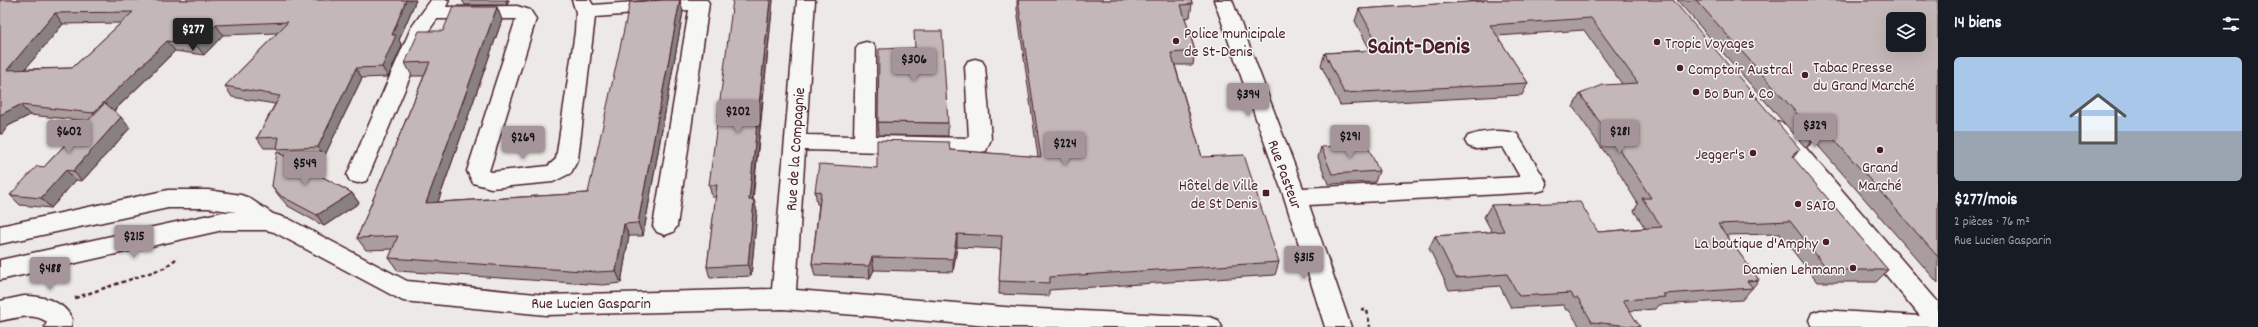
<!DOCTYPE html>
<html lang="fr">
<head>
<meta charset="utf-8">
<style>
  :root { --surface:#171b24; --page:#242831; --text:#f1f3f6; --muted:#9ea1a6; --accent:#a6949b }
  body { margin:0; font-family:Dekko,sans-serif; background:var(--page); color:var(--text); height:100vh; display:flex; flex-direction:column; font-size:15px; white-space:nowrap }
  * { box-sizing:border-box; margin:0 }
  p { font-size:13px; color:var(--muted) }
  .icon { flex:none; width:22px; height:22px; fill:none; stroke:currentColor; stroke-width:2; stroke-linecap:round; stroke-linejoin:round }
  .map { position:relative; flex:1; overflow:hidden }
  .drawer { display:flex; flex-direction:column; background:var(--surface); width:320px }
  .drawer>* { flex:none }
  .buttons { position:absolute; left:1886px; top:12px; display:grid; gap:8px }
  .buttons a { display:grid; place-items:center; width:40px; height:40px; border-radius:6px; background:var(--surface); box-shadow:0 4px 16px #0002; font-size:20px }
  .price { position:absolute; translate:-50% -34px; padding:0 9px; border-radius:4px; background:var(--accent); color:#111; font-size:13px; line-height:26px; filter:drop-shadow(0 1px 2px #0008) }
  .price::after { content:''; position:absolute; left:50%; top:24px; width:12px; height:9px; margin-left:-6px; background:inherit; clip-path:polygon(0 0,100% 0,50% 100%) }
  .price.on { background:#222; color:#fff }
  ul { padding:0; list-style:none }
  li { display:grid; align-content:center; gap:8px; height:212px; padding:0 16px }
  li span { display:grid; place-items:center; height:124px; border-radius:6px; color:#555 }
  li>.icon { margin-inline-start:auto }
  span .icon { width:72px; height:72px; fill:#fffc; stroke-width:1 }
  li b { font-size:17px }
  h2 { display:flex; justify-content:space-between; align-items:center; height:48px; padding:0 16px; font-size:17px }
  main { display:flex; flex:1; min-height:0 }
  .map>svg:first-child { display:block }
  .lines { fill:none; stroke-linecap:round; stroke-linejoin:round }
  .minor-casing { stroke:#4a1f2b; stroke-width:3 }
  .path { stroke:#4a1f2b; stroke-width:2.5; stroke-dasharray:4 3; stroke-linecap:butt }
  .minor { fill:#f6f6f2; fill-rule:evenodd }
  .wall { fill:#a99d9d; stroke:#4a1f2b; fill-rule:evenodd }
  .shaded-wall { fill:#898080; stroke:#4a1f2b }
  .building { fill:#c4b7b7; stroke:#4a1f2b; fill-rule:evenodd }
  .poi-dot { fill:#4a1f2b; stroke:#f6f6f2; stroke-width:1.5 }
  .labels { text-anchor:middle; stroke-width:3; stroke-linejoin:round; paint-order:stroke }
  .poi-label { font-size:16px; fill:#4a1f2b; stroke:#f6f6f2; text-anchor:start }
  .street-label { font-size:16px; fill:#4a1f2b; stroke:#f6f6f2 }
  .town-label { font-size:24px; font-weight:bold; fill:#4a1f2b; stroke:#f6f6f2 }
</style>
</head>
<body>
<main>
<div class="map">
<svg width="1938" height="327" viewBox="0 0 1938 327">
  <rect width="100%" height="100%" fill="#ece9e6"/>
  <filter id="ink" filterUnits="userSpaceOnUse"><feTurbulence type="fractalNoise" baseFrequency=".025" numOctaves="2"/><feDisplacementMap in="SourceGraphic" scale="8" xChannelSelector="R" yChannelSelector="G"/><feConvolveMatrix kernelMatrix="1 2 1 2 8 2 1 2 1" color-interpolation-filters="sRGB"/></filter>
  <g filter="url(#ink)">
    <g class="lines">
      <g class="minor-casing">
        <path id="minor" d="M431 0H449L446 7 517 6 530 10 536 19 489 171 491 172 548 166 556 159 575 32 576 12 572 0H590L593 5 662 0H707L709 3 677 226 673 232 665 235 657 232 653 226 689 10 595 17 578 159 571 173 553 182 491 188 473 183 467 171 516 19H437L430 29 369 175 366 181 358 183 350 181 347 175 411 28Z
          M797 0H815L806 135 854 136 856 49 859 44 866 42 873 44 876 49V136L969 138 965 66 968 61 975 59 982 61 985 66 991 139 986 151 968 154 805 150 796 290 1017 308 1209 317 1218 320 1222 327H1001L783 309 546 315 403 301 274 232 266 230H223L0 280V260L223 212H236L208 208H168L0 244V226L168 190H208L241 195 249 198 273 214 289 219 407 281 546 295 772 289Z
          M1214 0H1232L1303 188 1520 177 1503 147 1476 149 1468 146 1465 141 1468 136C1483 131 1502 129 1517 134L1544 178 1547 184 1544 190 1536 192 1309 205 1351 327H1325L1284 197Z
          M1778 122 1786 125 1938 302V327H1812L1809 320 1812 313 1821 310 1920 316 1770 135 1767 130 1770 125Z
          M24 296C43 296 64 301 72 319L71 327H45L47 322C34 312 15 318 0 321V301Z"/>
      </g>
      <path class="path" d="M1754 98H1765
        M75 298 164 268 176 259
        M1361 309 1367 310 1370 327"/>
      <use href="#minor" class="minor"/>
    </g>
    <path class="wall" d="M0 0H416L399 40 402 46 388 77 362 78 324 157 290 159 352 193 359 203 324 226 288 206 279 196 272 186 281 154 277 149V148H264L257 138 275 104 232 97 225 86 277 33 223 35 204 55 175 51 114 111 130 128 82 181 76 180 51 208 20 205 10 195 44 167 87 121 30 115 8 126 2 134H0ZM121 23 72 68 25 69 63 24Z
      M462 0H509L507 5H465Z
      M773 0 753 200H754L757 212 751 276 710 278 707 267 716 197H712L709 185Z
      M1017 0H1191L1192 4 1190 17 1185 18 1195 51 1193 65H1175L1202 157 1279 262 1275 275 1049 290V296L999 294 1001 249 957 247 953 272 874 270 870 278 815 276 812 264 819 204H817L815 191 877 168 950 150 1038 157 1017 9Z
      M1470 0H1673L1793 158 1888 270 1876 282H1817L1780 234 1726 235 1759 280 1742 300 1658 305 1655 309 1629 311 1640 327H1580L1569 310H1566L1563 305 1511 308 1500 286 1449 290 1429 248 1435 236 1492 232 1484 217 1491 205 1598 232 1645 228 1634 211 1638 204 1618 171 1573 107 1580 94 1622 84 1584 30 1497 36 1528 83 1522 95 1340 105 1321 65 1325 53 1370 50 1355 21 1359 9 1471 2Z
      M1677 0H1938V283L1814 141 1806 148Z
      M497 7 502 20 438 202 588 193 683 12 643 236H629L621 283 603 285 398 271 389 258 393 249 366 250 357 238 424 76H412L405 63 443 31Z
      M878 122 948 123V136L879 135Z
      M1321 147 1379 171 1375 182 1328 184 1318 157Z"/>
    <path class="shaded-wall" d="M406 0H416L399 40 402 46 388 77 382 67 392 35Z
      M506 0H509L507 5Z
      M680 0 683 12 643 236 638 223Z
      M770 0H773L751 212 749 200Z
      M497 7 502 20 433 216 426 203Z
      M55 13 63 24 16 80 7 70Z
      M216 25 223 35 204 55 196 45Z
      M167 41 175 51 101 123 93 113Z
      M356 68 362 78 324 157 318 147Z
      M20 105 30 115 8 126 2 134 0 132V115Z
      M121 117 130 128 82 181 73 171Z
      M1825 129 1814 141 1806 148 1816 135Z
      M1800 149 1790 162 1792 156Z
      M66 170 76 180 51 208 41 198Z
      M352 193 359 203 324 226 317 215Z
      M754 200 757 212 751 276 748 265Z
      M624 224 629 236 621 283 616 271Z
      M957 234V247L953 272V259Z
      M872 257 874 270 870 278 869 266Z"/>
    <path class="building" d="M0 0H406L392 35H396L382 67 356 68 318 147 277 149 279 137 257 138 280 96 225 86 288 22 216 25 196 45 167 41 93 113 20 105 0 115ZM133 12 72 68 7 70 55 13Z
      M664 0H680L638 223 624 224 616 271 597 272 389 258 398 236 357 238 430 62 405 63 419 31H443L453 7H497L426 203 588 193 630 2Z
      M733 0H770L749 200H754L748 265 707 267 717 185H709Z
      M1018 0H1191L1192 4 1181 5 1195 51 1171 53 1202 157 1244 155 1279 262 1050 277V283L999 281 1002 236 957 234 953 259 872 257 869 266 812 264 821 192 815 191 819 164 877 168V140L949 142 950 150 1041 157Z
      M1483 0H1673L1800 149 1792 156 1888 270H1828L1790 221 1718 224 1759 280 1747 281 1753 288 1663 294 1665 297 1623 300 1640 327 1592 322 1578 298H1574L1571 293 1519 296 1507 274 1456 278 1435 236 1504 231 1491 205 1580 202 1598 232 1662 227 1642 198H1651L1626 159 1580 94 1603 85 1638 83 1591 18 1490 25 1528 83 1344 93 1325 53 1381 50 1359 9 1484 1Z
      M1696 0H1938V257L1825 129 1816 135ZM1893 19H1919V45H1893Z
      M914 31H942L948 123 878 122 879 49 915 48Z
      M105 103 121 117 73 171 66 170 41 198 10 195 37 166 44 167Z
      M1367 145 1379 171 1332 174 1321 147Z
      M277 152 352 193 317 215 281 196 272 186Z"/>
  </g>
  <g class="poi-dot">
    <circle cx="1176" cy="41" r="4"/>
    <circle cx="1657" cy="42" r="4"/>
    <circle cx="1680" cy="68" r="4"/>
    <circle cx="1805" cy="75" r="4"/>
    <circle cx="1696" cy="92" r="4"/>
    <circle cx="1880" cy="150" r="4"/>
    <circle cx="1753" cy="153" r="4"/>
    <rect x="1262" y="189" width="8" height="8" rx="2"/>
    <circle cx="1798" cy="204" r="4"/>
    <circle cx="1826" cy="242" r="4"/>
    <circle cx="1853" cy="268" r="4"/>
  </g>
  <g class="labels">
    <g class="poi-label">
      <text x="1184" y="38">Police municipale<tspan x="1184" dy="18">de St-Denis</tspan></text>
      <text x="1665" y="48">Tropic Voyages</text>
      <text x="1813" y="72">Tabac Presse<tspan x="1813" dy="18">du Grand Marché</tspan></text>
      <text x="1688" y="74">Comptoir Austral</text>
      <text x="1704" y="98">Bo Bun &amp; Co</text>
      <text x="1745" y="159" text-anchor="end">Jegger's</text>
      <text x="1880" y="172" text-anchor="middle">Grand<tspan x="1880" dy="18">Marché</tspan></text>
      <text x="1258" y="190" text-anchor="end">Hôtel de Ville<tspan x="1258" dy="18">de St Denis</tspan></text>
      <text x="1806" y="210">SAIO</text>
      <text x="1818" y="248" text-anchor="end">La boutique d'Amphy</text>
      <text x="1845" y="274" text-anchor="end">Damien Lehmann</text>
    </g>
    <g class="street-label">
      <text transform="translate(794 149) rotate(-86)" y="6">Rue de la Compagnie</text>
      <text transform="translate(1286 174) rotate(70)" y="6">Rue Pasteur</text>
      <text x="591" y="308">Rue Lucien Gasparin</text>
    </g>
    <g class="town-label">
      <text x="1419" y="53">Saint-Denis</text>
    </g>
  </g>
</svg>
<div class="buttons">
<a><svg class="icon" aria-label="layers" viewBox="0 0 24 24"><path d="M12 4l9 5-9 5-9-5zM3 14l9 5 9-5"/></svg></a>
</div>
<b class="price on" style="left:193px;top:52px">$277</b>
<b class="price" style="left:914px;top:82px">$306</b>
<b class="price" style="left:1248px;top:117px">$394</b>
<b class="price" style="left:738px;top:134px">$202</b>
<b class="price" style="left:1815px;top:148px">$329</b>
<b class="price" style="left:69px;top:154px">$602</b>
<b class="price" style="left:1620px;top:154px">$281</b>
<b class="price" style="left:1350px;top:159px">$291</b>
<b class="price" style="left:523px;top:160px">$269</b>
<b class="price" style="left:1065px;top:166px">$224</b>
<b class="price" style="left:305px;top:186px">$549</b>
<b class="price" style="left:134px;top:259px">$215</b>
<b class="price" style="left:1304px;top:280px">$315</b>
<b class="price" style="left:50px;top:291px">$488</b>
</div>
<section class="drawer">
<h2>14 biens<svg class="icon" aria-label="filters" viewBox="0 0 24 24"><path d="M4 7h16M4 17h16"/><circle cx="9" cy="7" r="2"/><circle cx="15" cy="17" r="2"/></svg></h2>
<ul>
<li><span style="background:linear-gradient(#a9c7e8 60%,#9aa5b1 0)"><svg class="icon" aria-label="home" viewBox="0 0 24 24"><path d="M3 11l9-7 9 7M6 9v11h12V9"/></svg></span><div><b>$277/mois</b><p>2 pièces · 76 m²</p><p>Rue Lucien Gasparin</p></div></li>
</ul>
</section>
</main>
</body>
</html>
